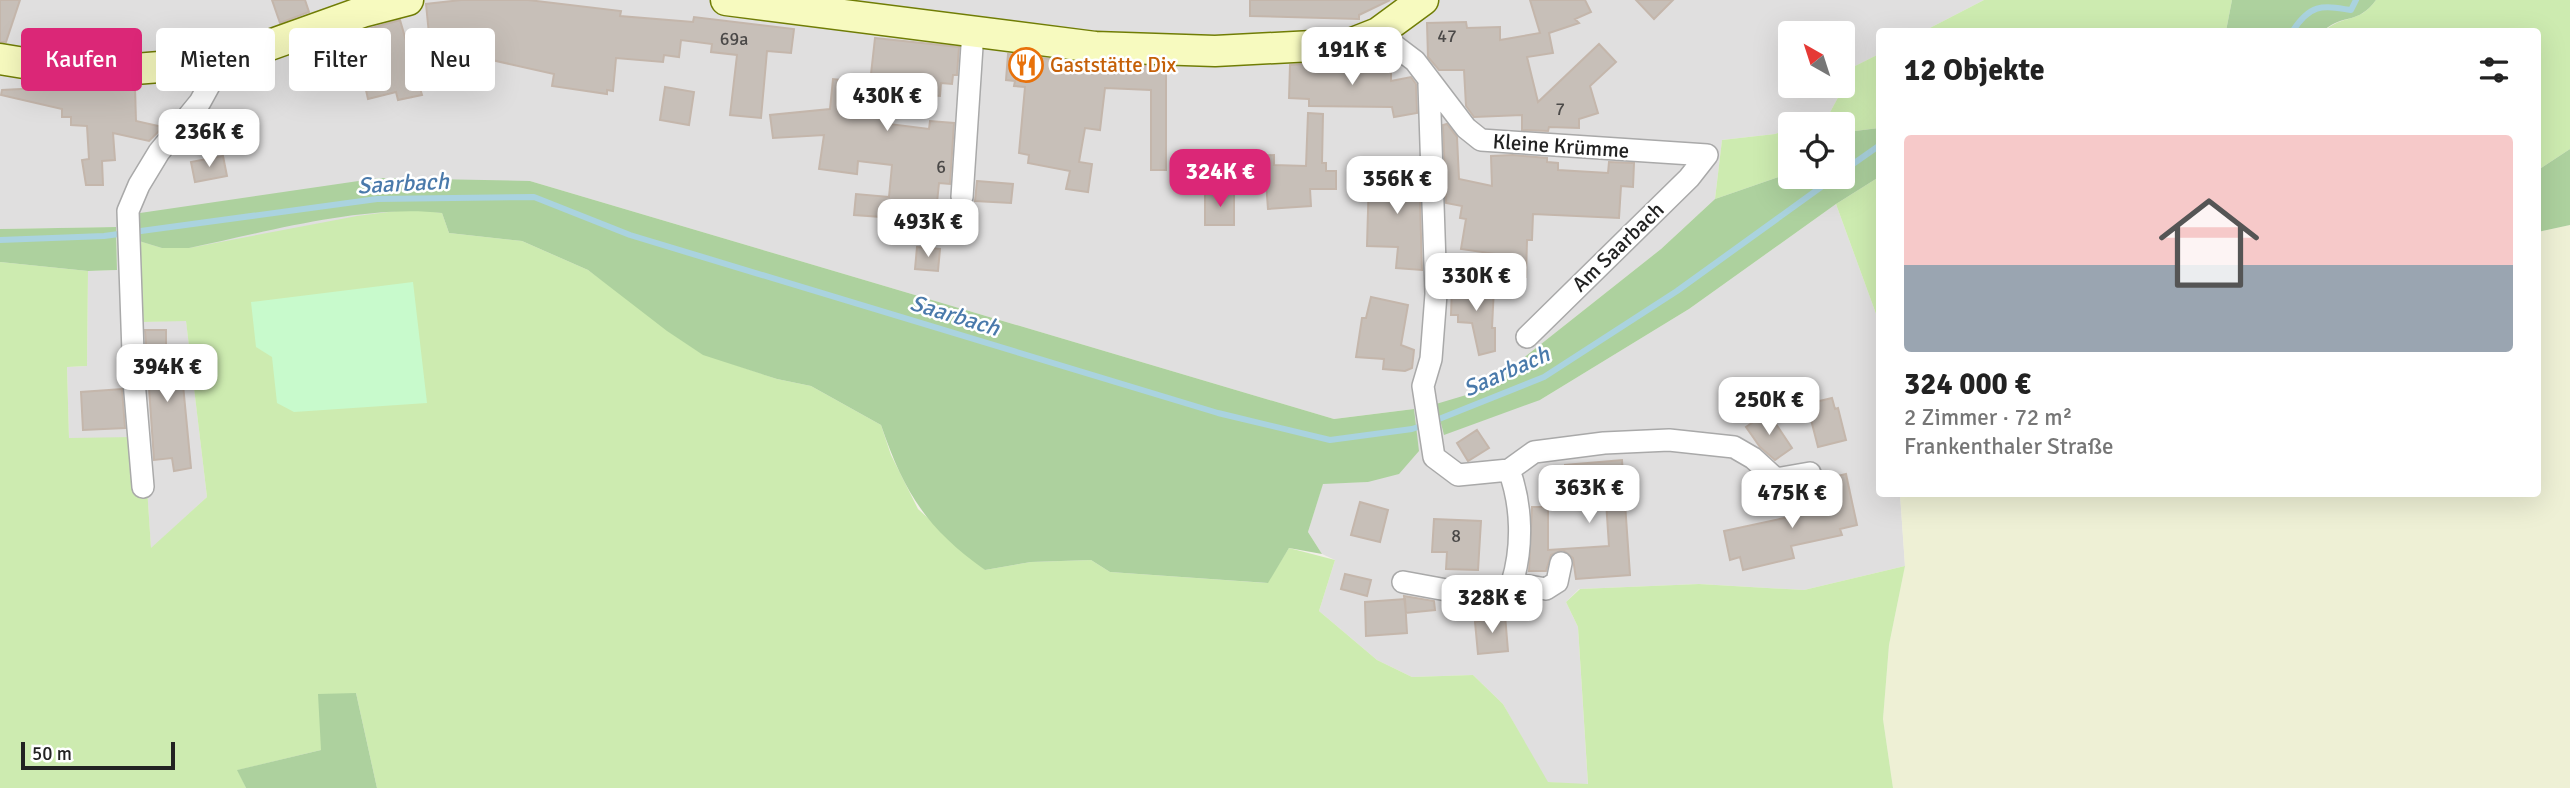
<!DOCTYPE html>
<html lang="de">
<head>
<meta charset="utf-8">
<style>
  :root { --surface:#fff; --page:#f6f6f6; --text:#222; --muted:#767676; --accent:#db2777 }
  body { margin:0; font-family:Signika,sans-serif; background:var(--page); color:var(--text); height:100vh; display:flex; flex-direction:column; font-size:26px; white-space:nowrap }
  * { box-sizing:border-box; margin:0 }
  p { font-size:23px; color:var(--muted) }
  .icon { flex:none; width:38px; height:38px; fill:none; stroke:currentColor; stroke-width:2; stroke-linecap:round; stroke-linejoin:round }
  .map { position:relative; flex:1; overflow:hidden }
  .drawer { position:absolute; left:1876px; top:28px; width:665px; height:469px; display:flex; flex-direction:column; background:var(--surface); border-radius:7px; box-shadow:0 7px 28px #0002 }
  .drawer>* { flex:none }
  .guide { position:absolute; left:21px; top:28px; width:665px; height:63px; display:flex; gap:14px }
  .needle { width:46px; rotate:321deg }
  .controls { position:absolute; left:1778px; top:21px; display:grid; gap:14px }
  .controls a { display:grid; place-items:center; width:77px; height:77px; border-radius:7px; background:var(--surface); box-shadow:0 7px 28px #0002; font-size:35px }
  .scale { position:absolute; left:21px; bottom:18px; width:154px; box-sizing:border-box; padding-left:7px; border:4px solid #222; border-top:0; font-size:19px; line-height:24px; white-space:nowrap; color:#222; -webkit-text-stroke:5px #fff; paint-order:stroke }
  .price { position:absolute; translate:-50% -60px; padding:0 16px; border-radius:14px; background:#fff; color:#222; font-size:23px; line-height:46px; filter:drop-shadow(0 2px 4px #0008) }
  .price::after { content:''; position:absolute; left:50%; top:42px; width:21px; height:16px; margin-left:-10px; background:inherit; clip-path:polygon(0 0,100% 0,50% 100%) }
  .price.active { background:var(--accent); color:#fff }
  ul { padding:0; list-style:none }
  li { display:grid; align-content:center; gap:14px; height:371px; padding:0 28px }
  li span { display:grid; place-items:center; height:217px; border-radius:7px; color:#555 }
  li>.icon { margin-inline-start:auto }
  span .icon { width:126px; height:126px; fill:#fffc; stroke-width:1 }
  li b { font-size:30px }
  h2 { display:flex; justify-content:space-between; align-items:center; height:84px; padding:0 28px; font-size:30px }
  .tag { padding:0 24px; border-radius:7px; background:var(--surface); box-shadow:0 7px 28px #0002; font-size:24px; line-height:63px }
  .tag.active { background:var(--accent); color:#fff }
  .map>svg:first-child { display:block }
  .residential { fill:#e0dfdf; fill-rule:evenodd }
  .farmland { fill:#eef0d5 }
  .grass { fill:#cdebb0 }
  .forest { fill:#add19e }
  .park { fill:#c8facc }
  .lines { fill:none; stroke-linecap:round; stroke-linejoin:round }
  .stream { stroke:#aad3df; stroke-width:6 }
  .building { fill:#c7bfb8; stroke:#c4b6ab; stroke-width:2 }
  .street-casing { stroke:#a9a9a9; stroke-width:24 }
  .secondary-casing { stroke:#707d05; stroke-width:33 }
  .street { stroke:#fff; stroke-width:21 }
  .secondary { stroke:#f7fabf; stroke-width:30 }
  .labels { text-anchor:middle; stroke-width:5; stroke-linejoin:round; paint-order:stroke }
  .number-label { font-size:18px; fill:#4b4948 }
  .food-label { font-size:21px; fill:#c56008; stroke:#fff; text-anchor:start }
  .street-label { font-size:21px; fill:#222; stroke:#fff }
  .water-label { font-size:23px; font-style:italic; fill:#4a7aab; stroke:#fff }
</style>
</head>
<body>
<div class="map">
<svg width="2570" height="788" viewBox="0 0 2570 788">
  <rect width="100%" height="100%" fill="#f2efe9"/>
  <path class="residential" d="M0 0H1984L1924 31 1880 32 1879 54 1855 66 1828 116 1803 124H1790V129L1775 134 1722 140 1715 199 1661 249 1483 390 1540 400 1689 309 1836 204 1879 322 1880 494H1900L1905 566 1804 590 1699 584 1579 589 1566 602 1578 627 1588 785 1547 782 1503 704 1473 675 1412 677 1377 660 1319 611 1335 560 1322 554 1308 532 1323 483 1368 482 1414 409 1334 419 530 181 143 322 186 320 207 497 151 549 147 488 69 439 67 367 87 366 88 271 117 270 116 227 0 229ZM1790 33H1843V86H1790Z"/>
  <path class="farmland" d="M2570 225V788H1893L1883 719 1889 645 1905 566 1900 494H2538V232Z"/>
  <path class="grass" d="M1984 0H2232L2226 31H1924Z
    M2376 0H2570V149L2538 170V32H2323C2344 13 2358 25 2376 0Z
    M1879 54V128L1855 131 1843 140V124H1803L1828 116 1855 66Z
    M1790 129V173L1715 199 1722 140 1775 134Z
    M1879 177V322L1836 204Z
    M412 209 442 213 449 233 522 241 588 270 703 354 777 379 811 386 881 425 891 455 918 509 985 570 1031 562 1091 560 1110 572 1267 583 1289 548 1335 560 1319 611 1377 660 1412 677 1473 675 1503 704 1548 782 1588 784 1578 627 1566 602 1580 589 1699 584 1804 590 1905 566 1889 645 1883 719 1893 788H377L356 693 321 750 238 770 246 788H0V262L88 271 87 366 67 367 69 438 134 437 147 487 151 548 207 497 186 321 143 322 139 241 162 248H189L357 216Z"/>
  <path class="forest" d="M2232 0H2376C2358 25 2344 13 2323 31H2226Z
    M1879 128V177L1836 204 1689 309 1540 400 1444 435 1436 404 1483 390 1661 249 1715 199 1790 173V177H1843V140L1855 131Z
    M2570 149V225L2538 232V170Z
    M379 178 530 181 1334 419 1414 409 1419 451 1399 474 1368 482 1323 484 1308 532 1322 554 1289 548 1268 583 1110 572 1091 560 1031 562 985 570C926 528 904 492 881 425L811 386 777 379 703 355 667 331 588 270 522 241 449 233 442 213C365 204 266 232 189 248H162L139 241 140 213Z
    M116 227 117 270 88 271 0 262V229Z
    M356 693 377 788H246L237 770 321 750 318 694Z"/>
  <path class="park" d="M413 282 427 403 294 412 277 403 272 357 256 347 251 302Z"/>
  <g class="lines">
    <path class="stream" d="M2292 32C2310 4 2321 5 2351 10L2356 0
      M1843 171 1880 145
      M0 240 104 236 377 199 534 197 630 235 1218 413 1330 440 1412 429 1424 425
      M1434 421 1544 377 1677 291 1835 177"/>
  </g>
  <path class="building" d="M0 0H20L6 42H0Z
    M272 0H305L309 12 280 23Z
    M461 0H528L621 11 620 16 693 22 694 17 794 29 791 53 767 51 761 118 730 115 737 55 711 52 712 44 681 40 679 57 664 55 663 62 616 58 613 91 607 90V94L552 86 554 74 465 54V63H460L459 75 433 74 426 4Z
    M1250 0H1390L1359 15V19L1250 16Z
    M1530 0H1585L1591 12 1575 19 1579 23 1549 33 1553 53 1527 57 1538 102 1599 44 1616 62 1590 86 1598 113 1579 119V128L1549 127 1548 131 1522 130V115L1474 117 1466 106 1464 70H1439L1428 57 1427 23 1466 22 1467 28 1500 27V40L1540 33Z
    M1636 0H1673L1654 19Z
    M400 20 422 95 398 100 396 92 368 99 363 77 347 82 345 74 335 77 327 52 364 40 361 31Z
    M875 38 959 47 957 75H953L952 84 941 83 940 96 893 93 889 124 929 129 930 121 954 123 950 184 939 183 933 242 894 238 896 218 854 215 856 194 889 197 892 165 858 161 857 174 819 169 824 135 773 138 770 115 830 109 833 79 870 83Z
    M1008 54 1093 64 1166 67V170H1151V90L1105 88 1100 130 1085 128 1079 162 1092 164 1088 192 1066 189 1070 171 1028 163 1029 155 1019 153 1025 87 1014 86 1015 81 1006 80Z
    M1316 63 1373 64V69H1391V81L1411 77 1416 84 1417 113 1394 117 1392 107 1309 106V99L1289 98 1290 65Z
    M61 87 86 90 135 87 136 121 163 127 149 141 113 133 115 160 102 161 103 185H86L82 160 89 159 87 126 71 125V117H62V109L1 95 2 90Z
    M665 87 694 92 689 125 660 120Z
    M1308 113 1323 114 1322 163H1326V171H1336V189H1310L1311 206 1268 209 1266 182 1220 184 1219 166H1226V158L1274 155V165L1306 166Z
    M1447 124 1457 137 1459 179 1492 186 1491 156 1513 155 1547 158V162L1558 163V170L1608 173 1609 162 1634 163 1633 187 1621 186 1619 218 1533 214 1532 240H1527L1526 277H1495L1496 254 1461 249 1466 219 1460 218 1462 206 1446 203 1443 125Z
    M223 156 227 176 195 182 191 162Z
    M1390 170H1419L1422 270 1396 268 1398 247 1367 246 1369 177 1390 176Z
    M977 181 1013 184 1011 203 975 201Z
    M1205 193H1234V225H1205Z
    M917 247 940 249 938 271 915 269Z
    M1452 285 1494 287 1492 328H1495V351L1479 355 1472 323 1458 322V315H1451Z
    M1371 297 1408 305 1401 345 1414 350 1412 368 1405 371 1383 369 1384 359 1356 357 1362 318H1366Z
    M145 330H166V366L181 364 191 468 174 471 172 458 154 460Z
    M122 389 125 428 83 430 81 392Z
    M1832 398 1835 409 1838 408 1846 440 1818 447 1807 404Z
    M1768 412 1792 448 1775 460 1760 447 1746 427Z
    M1477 430 1489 448 1468 461 1457 443Z
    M1622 460 1630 575 1576 579 1573 558 1563 550 1551 555 1546 571H1529L1532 507H1548V550L1609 546 1605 486 1567 489 1565 465Z
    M1846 474 1857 525 1840 529 1842 535 1791 546 1794 558 1743 570 1740 557 1730 560 1724 531 1831 508 1834 513 1829 478Z
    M1360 502 1388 510 1380 542 1351 535Z
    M1434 519 1481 521 1478 570 1446 569 1447 552H1432Z
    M1345 574 1371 580 1367 596 1341 589Z
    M1404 596 1434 601 1435 610 1406 613Z
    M1405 599 1407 633 1366 636 1365 602Z
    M1505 615 1508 651 1478 654 1475 622Z"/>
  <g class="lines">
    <g class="street-casing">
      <path id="street" d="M1378 33 1415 61 1466 128 1481 140 1707 155
        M1429 84 1436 294 1431 359 1423 386 1434 457 1458 475 1509 470 1534 452 1604 443 1669 440 1734 447 1753 458 1776 479 1810 473
        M962 197 973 31
        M1527 337 1689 178 1707 155
        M1509 470C1522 505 1523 547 1512 583
        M143 487 134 381 128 211 139 185 159 152 200 102 222 62
        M1403 582 1452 591 1493 593 1512 583 1546 589 1557 582 1561 563"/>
    </g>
    <g class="secondary-casing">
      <path id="secondary" d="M726 0 1095 47 1215 51 1350 44 1378 33 1423 0
        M0 59 85 73 222 62 362 12 408 0"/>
    </g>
    <use href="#street" class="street"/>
    <use href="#secondary" class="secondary"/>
  </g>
  <defs>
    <g id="restaurant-ring" transform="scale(1.75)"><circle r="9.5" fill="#fff" stroke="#e8710a" stroke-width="1.5"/><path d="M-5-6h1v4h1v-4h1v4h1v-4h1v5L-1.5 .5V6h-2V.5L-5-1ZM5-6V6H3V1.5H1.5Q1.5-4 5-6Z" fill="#e8710a"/></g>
  </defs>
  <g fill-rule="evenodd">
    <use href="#restaurant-ring" x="1026" y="65"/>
  </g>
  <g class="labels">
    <g class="number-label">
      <text x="1447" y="42">47</text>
      <text x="734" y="45">69a</text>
      <text x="1560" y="115">7</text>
      <text x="941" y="173">6</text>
      <text x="1456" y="542">8</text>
    </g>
    <g class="food-label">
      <text x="1050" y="72">Gaststätte Dix</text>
    </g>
    <g class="street-label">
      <text transform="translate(1561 146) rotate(4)" y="7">Kleine Krümme</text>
      <text transform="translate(1618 247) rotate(-44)" y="7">Am Saarbach</text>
    </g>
    <g class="water-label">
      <text transform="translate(403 183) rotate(-3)" y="8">Saarbach</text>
      <text transform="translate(955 315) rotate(17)" y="8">Saarbach</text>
      <text transform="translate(1506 371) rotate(-24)" y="8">Saarbach</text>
    </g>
  </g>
</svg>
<div class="controls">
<a><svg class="needle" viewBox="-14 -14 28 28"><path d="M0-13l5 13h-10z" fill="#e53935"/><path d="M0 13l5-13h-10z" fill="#767676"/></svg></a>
<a><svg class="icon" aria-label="locate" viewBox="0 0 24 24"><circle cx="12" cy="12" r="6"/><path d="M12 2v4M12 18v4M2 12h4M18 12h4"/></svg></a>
</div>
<div class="scale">50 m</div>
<b class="price" style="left:1352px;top:87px">191K €</b>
<b class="price" style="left:887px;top:133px">430K €</b>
<b class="price" style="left:209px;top:169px">236K €</b>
<b class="price active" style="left:1220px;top:209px">324K €</b>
<b class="price" style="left:1397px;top:216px">356K €</b>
<b class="price" style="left:928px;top:259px">493K €</b>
<b class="price" style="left:1476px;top:313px">330K €</b>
<b class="price" style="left:167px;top:404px">394K €</b>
<b class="price" style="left:1769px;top:437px">250K €</b>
<b class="price" style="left:1589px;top:525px">363K €</b>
<b class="price" style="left:1792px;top:530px">475K €</b>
<b class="price" style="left:1492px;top:635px">328K €</b>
<div class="guide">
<a class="tag active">Kaufen</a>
<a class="tag">Mieten</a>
<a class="tag">Filter</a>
<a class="tag">Neu</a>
</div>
<section class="drawer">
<h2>12 Objekte<svg class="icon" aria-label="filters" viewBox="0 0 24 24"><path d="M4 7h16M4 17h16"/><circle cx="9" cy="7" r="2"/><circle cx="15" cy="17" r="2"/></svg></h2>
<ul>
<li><span style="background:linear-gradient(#f6c9c9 60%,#9aa5b1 0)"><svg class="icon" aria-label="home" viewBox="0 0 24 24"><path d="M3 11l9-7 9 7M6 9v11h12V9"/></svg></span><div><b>324 000 €</b><p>2 Zimmer · 72 m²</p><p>Frankenthaler Straße</p></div></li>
</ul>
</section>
</div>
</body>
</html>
